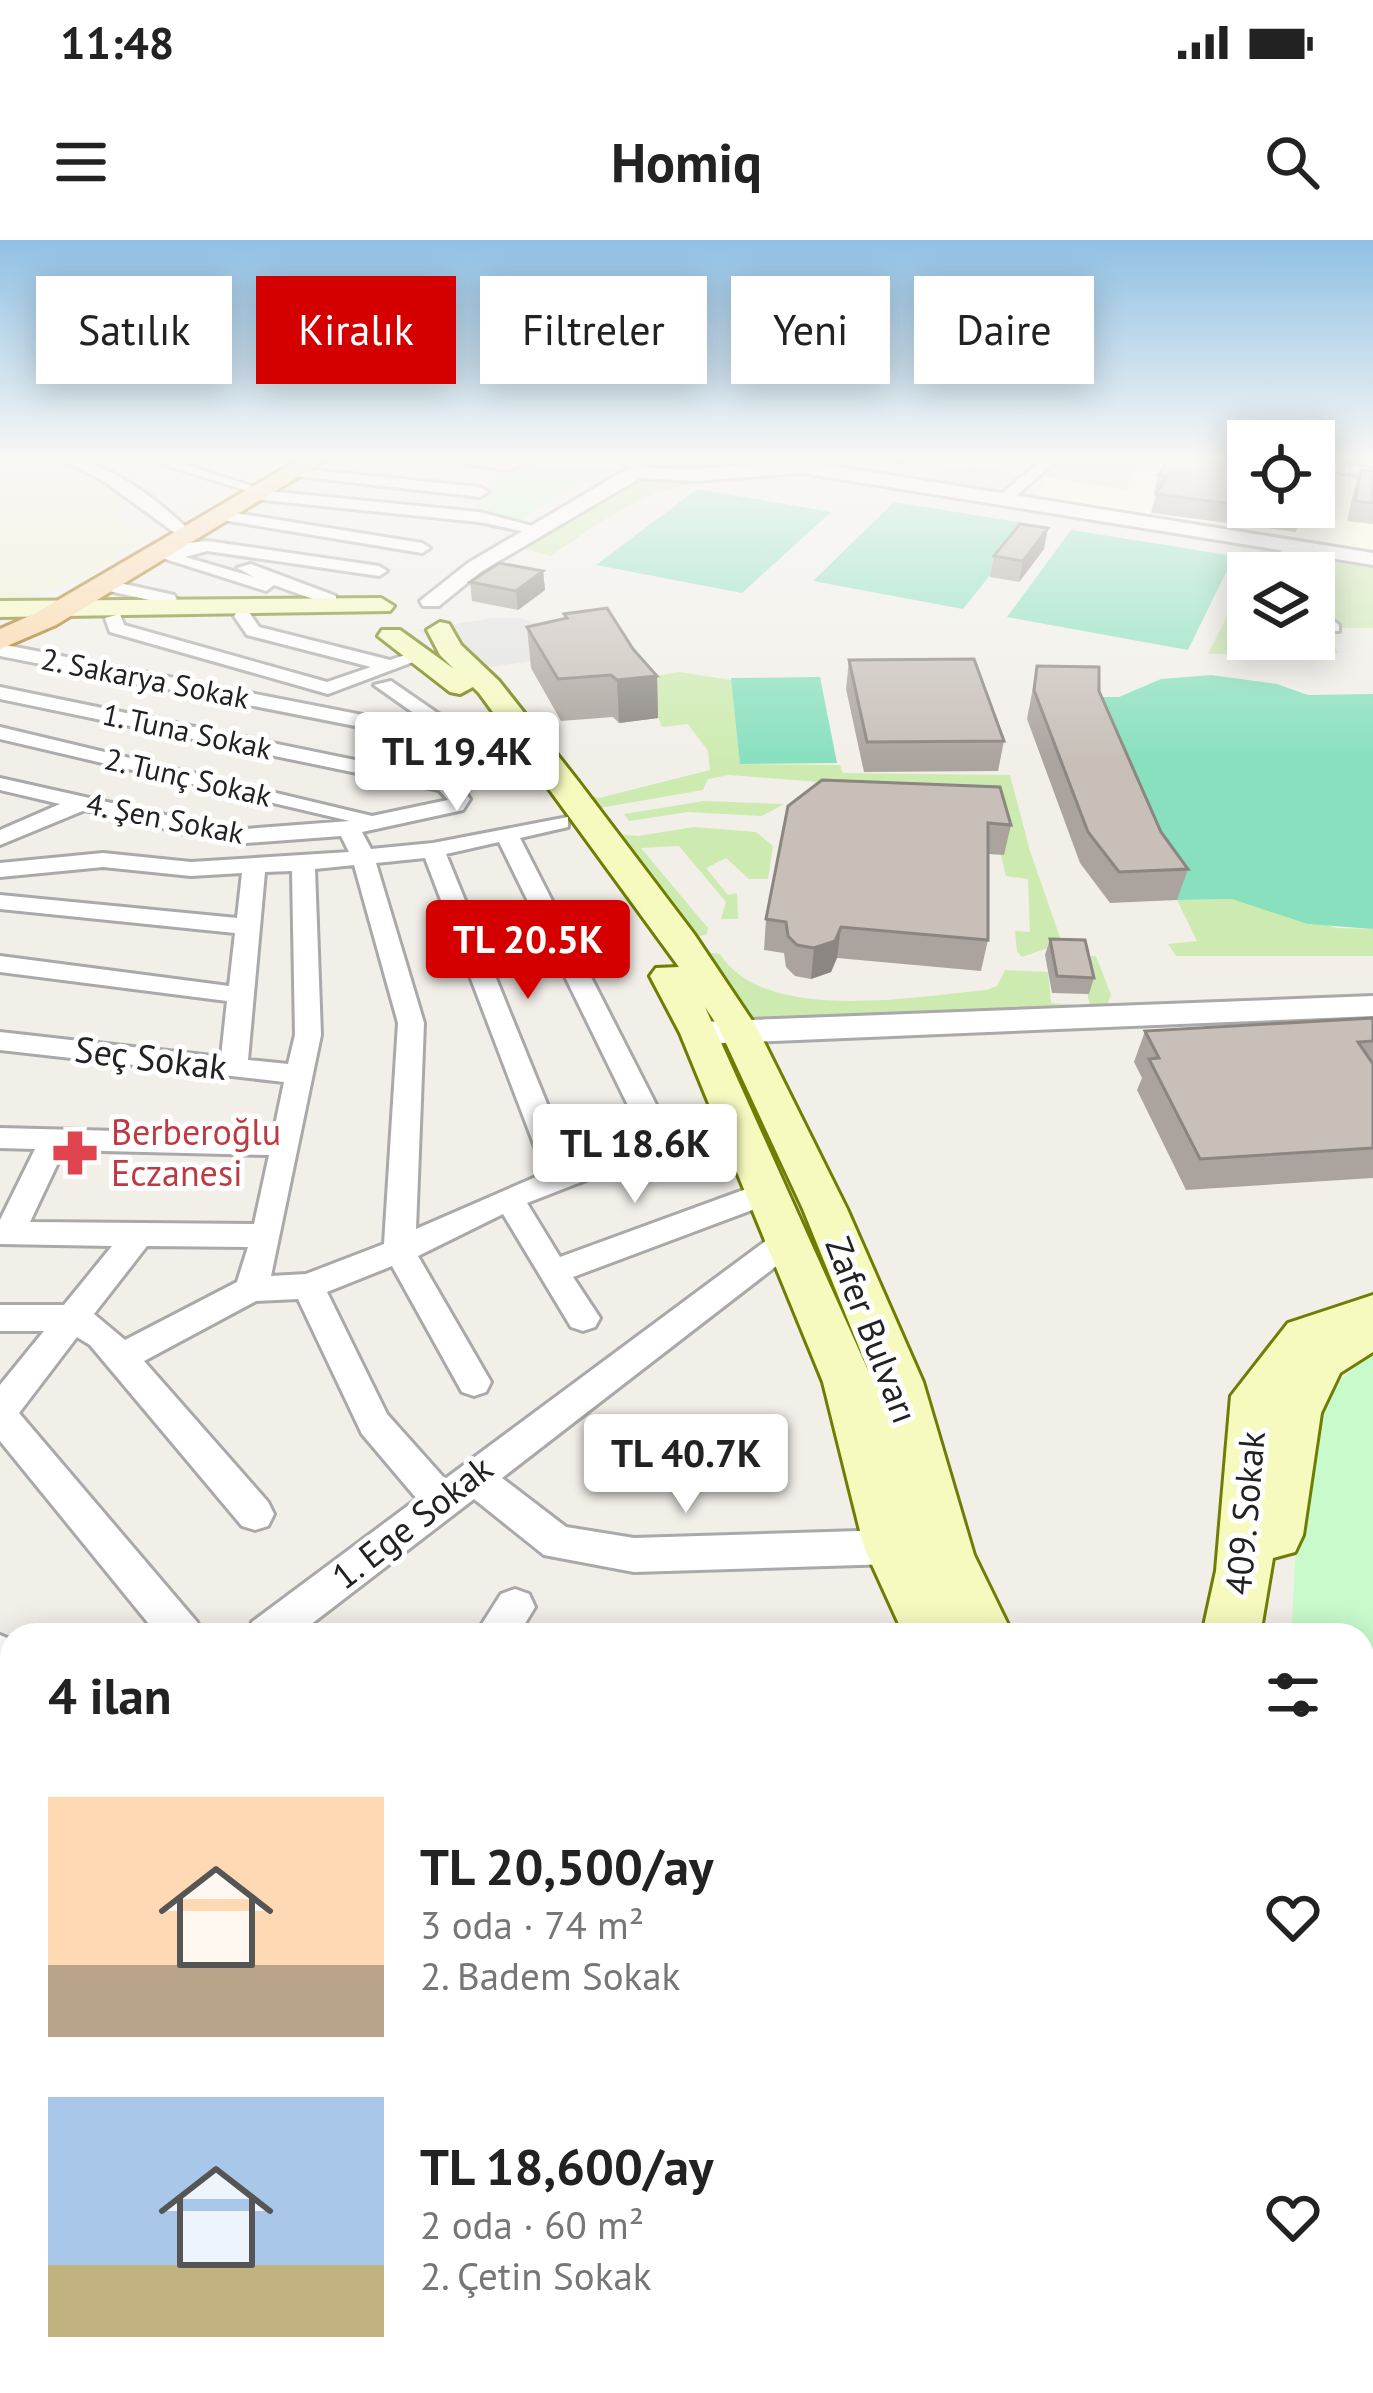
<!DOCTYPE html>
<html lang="tr">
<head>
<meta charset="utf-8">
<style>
  :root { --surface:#fff; --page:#f6f6f6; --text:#222; --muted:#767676; --accent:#d40000 }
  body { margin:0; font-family:"PT Sans",sans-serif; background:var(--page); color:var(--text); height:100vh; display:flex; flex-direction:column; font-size:45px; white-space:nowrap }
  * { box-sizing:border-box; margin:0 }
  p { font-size:39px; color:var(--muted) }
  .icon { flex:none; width:66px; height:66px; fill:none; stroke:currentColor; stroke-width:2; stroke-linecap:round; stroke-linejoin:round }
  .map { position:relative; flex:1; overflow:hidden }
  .drawer { position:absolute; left:0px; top:1383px; width:1374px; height:771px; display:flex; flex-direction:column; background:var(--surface); border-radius:36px 36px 0 0; box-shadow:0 6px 30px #0003 }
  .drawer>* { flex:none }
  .top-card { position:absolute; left:36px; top:36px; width:1302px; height:108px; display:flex; gap:24px }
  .buttons { position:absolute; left:1227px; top:180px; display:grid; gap:24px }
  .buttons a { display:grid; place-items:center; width:108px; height:108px; border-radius:0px; background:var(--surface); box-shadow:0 6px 30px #0003; font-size:60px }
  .price { position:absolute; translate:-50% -102px; padding:0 27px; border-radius:12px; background:#fff; color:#222; font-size:39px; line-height:78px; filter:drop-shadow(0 3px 6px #0008) }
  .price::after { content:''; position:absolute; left:50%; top:72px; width:36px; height:27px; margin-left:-18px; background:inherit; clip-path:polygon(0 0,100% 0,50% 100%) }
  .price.on { background:var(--accent); color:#fff }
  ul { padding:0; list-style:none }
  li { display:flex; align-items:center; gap:36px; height:300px; padding:0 48px }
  li span { display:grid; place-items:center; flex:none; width:336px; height:240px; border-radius:0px; color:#555 }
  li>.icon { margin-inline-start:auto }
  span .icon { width:144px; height:144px; fill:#fffc; stroke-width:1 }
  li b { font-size:51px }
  h2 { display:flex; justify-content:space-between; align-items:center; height:144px; padding:0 48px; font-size:51px }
  .tag { padding:0 42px; border-radius:0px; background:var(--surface); box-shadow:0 6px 30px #0003; font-size:42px; line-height:108px }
  .tag.on { background:var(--accent); color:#fff }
  .status { display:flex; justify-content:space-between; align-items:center; height:84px; padding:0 60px; background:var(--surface); direction:ltr }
  .status svg { height:33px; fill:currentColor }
  header { display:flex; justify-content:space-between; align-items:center; height:156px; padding:0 48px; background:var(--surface); font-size:54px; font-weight:600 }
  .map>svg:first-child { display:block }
  .education { fill:#ffffe5 }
  .farmland { fill:#eef0d5 }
  .grass { fill:#cdebb0 }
  .park { fill:#c8facc }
  .pitch { fill:#88e0be }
  .parking { fill:#e2e2e2 }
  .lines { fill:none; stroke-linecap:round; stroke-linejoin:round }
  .pedestrian-casing { stroke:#a9a9a9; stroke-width:6 }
  .minor-casing { stroke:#a9a9a9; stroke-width:6 }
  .tertiary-casing { stroke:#a9a9a9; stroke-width:6 }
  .secondary-casing { stroke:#707d05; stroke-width:6 }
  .primary-casing { stroke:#a06b00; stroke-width:6 }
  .pedestrian { fill:#fff; fill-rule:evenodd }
  .minor { fill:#fff; fill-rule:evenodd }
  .tertiary { fill:#fff; fill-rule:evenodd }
  .secondary { fill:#f7fabf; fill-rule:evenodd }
  .primary { fill:#fcd6a4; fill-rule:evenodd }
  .wall { fill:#aba49e }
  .shaded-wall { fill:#8b8681 }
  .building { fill:#c7bfb8; stroke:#8b8681; stroke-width:3 }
  .labels { text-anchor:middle; stroke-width:10; stroke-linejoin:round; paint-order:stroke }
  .far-street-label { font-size:30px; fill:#222; stroke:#fff }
  .street-label { font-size:36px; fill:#222; stroke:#fff }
  .health-label { font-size:36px; fill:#be3a42; stroke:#fff; text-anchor:start }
</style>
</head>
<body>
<div class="status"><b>11:48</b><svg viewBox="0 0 49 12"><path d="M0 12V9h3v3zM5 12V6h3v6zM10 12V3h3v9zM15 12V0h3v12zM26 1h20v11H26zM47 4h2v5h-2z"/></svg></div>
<header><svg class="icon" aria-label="menu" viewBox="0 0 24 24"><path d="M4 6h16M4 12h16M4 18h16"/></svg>Homiq<svg class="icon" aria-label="search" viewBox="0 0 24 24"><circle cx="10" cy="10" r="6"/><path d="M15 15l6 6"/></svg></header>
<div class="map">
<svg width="1373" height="2153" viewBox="0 0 1373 2153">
  <rect width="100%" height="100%" fill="#f2efe9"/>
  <path class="education" d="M779 220H1248V267H1314V220H1373V312L1052 262 1036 255 1045 238 976 224 888 235Z"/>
  <path class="farmland" d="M0 220H56L85 231 130 266 111 271 125 288 161 290 92 334 0 366Z"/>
  <path class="grass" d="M751 235 746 242C662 235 616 271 551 316L517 307 636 239Z
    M1260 310 1282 313 1270 318 1262 333H1248V399H1314V373L1329 388 1322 392 1339 413 1208 414Z
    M1292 316 1373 328V388H1341L1314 365V333H1272Z
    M679 432 732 440 740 524 840 525 843 533 1010 535 1030 611 1062 703 1022 717 1017 711 1015 691 1030 692 1028 639 1006 636 986 555 729 535 708 539 703 550 588 570 582 553 599 558 710 530 708 511 688 484 662 487 642 438Z
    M704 561 784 564 762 576 688 572 629 581 624 574Z
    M694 587 756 592 773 606 768 639H749L726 618 706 628 728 655 737 653 738 679H721L726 662 679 606 641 608 708 688 707 694 688 700 608 593 638 596Z
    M1232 659 1337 688 1373 689V716H1176L1168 704 1197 701 1177 660Z
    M705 712 720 714C765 785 915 756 987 750L997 746 1005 730 1048 732 1051 763 1090 766 1080 717 1096 716 1111 755 1108 763 1086 772 734 779Z"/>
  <path class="park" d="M544 220H609L630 227 597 244 582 241 519 281 469 273 511 229Z
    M1373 1113V1814L1362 1778V1395H1293L1292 1382C1295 1333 1298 1206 1321 1166 1333 1144 1353 1128 1373 1113Z"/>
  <path class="pitch" d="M697 249 831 272 742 353 596 325Z
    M894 262 1031 284 963 369 813 341Z
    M1071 290 1234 316 1188 410 1007 377Z
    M1211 435 1277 444 1308 455 1373 454V689L1308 684 1232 659 1177 660 1092 457H1119L1161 439Z
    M820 437 837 523 740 524 731 438Z"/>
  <path class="parking" d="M1056 220H1139L1126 250 1042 236Z
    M973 226 1026 236 1005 256 896 239Z
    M493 378H520L609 409 477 429 418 390Z"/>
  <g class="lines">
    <g class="pedestrian-casing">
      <path id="pedestrian" d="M1300 302 1304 308 1281 321 1275 333H1263L1272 316Z
        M1314 365 1339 385V391H1329L1314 376Z"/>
    </g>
    <g class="minor-casing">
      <path id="minor" d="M63 220C105 218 159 261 189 290L175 293 105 242Z
        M150 220H171L267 251 479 272 548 290 540 295 479 282 254 259 248 251Z
        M445 220H535L507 230Z
        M612 220H632L658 231 651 235Z
        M1042 220H1057L1009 262H999V256Z
        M1314 221 1373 229V237L1314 229Z
        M292 228 480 247 488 252 480 257 287 235Z
        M216 270 422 303 430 308 422 313 211 278V272Z
        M207 301 379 326 387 331 379 336 207 311 185 317 254 337 237 328 251 324 336 356V364L330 365 274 345 266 351 162 318 188 303Z
        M106 340 174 355 177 359 168 364 100 349 97 345Z
        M237 372H249L259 387 390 420 420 410 429 416 328 454 110 392 105 378 120 374 124 385 327 442 371 427 247 395 234 376Z
        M0 404 424 487 425 481 374 445 391 441 446 479 443 523 470 559 463 570 362 592 371 609 433 603 568 577V587L520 598 667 886 733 862 747 872 743 879 527 963 560 1017 768 941 779 944 783 952 779 960 573 1037 600 1078 595 1087 583 1091 571 1087 503 974 418 1016 491 1142 486 1152 474 1156 462 1152 392 1026 327 1052 387 1174 445 1239 779 991H801L806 999 801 1007 502 1238 566 1287 634 1298 892 1290 905 1295 911 1307 905 1319 892 1324 634 1332 544 1315 474 1259 297 1395H246L252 1382 417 1259 362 1194 298 1059 256 1061 144 1121 268 1262 274 1274 268 1286 255 1290 242 1286 90 1105 77 1097 19 1173 197 1382 203 1395H158L0 1201V1145L44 1091H0V1065H64L112 1006 0 1004V980L35 909 0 908V888L273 895 284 842 0 810V792L221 817 227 761 0 732V716L229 746 235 693 0 669V655L237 678 242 633 191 636 103 627 0 637V623L103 613 191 622 349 612 341 596 232 604 85 570 0 605V590L60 564 0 550V538L232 590 350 581 0 499V487L372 576 448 560 439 550 0 459V447L428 535 421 499 0 416ZM499 602 547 700 486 712 446 614ZM425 618 545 933 416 989 424 783 376 623ZM354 625 398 783 384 1004 306 1034 271 1036 321 795 315 629ZM292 631 295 795 288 824 248 820 265 632ZM554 714 643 896 571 923 491 726ZM64 910 269 915 254 984 30 982ZM147 1006 248 1007 237 1042 125 1100 94 1074Z
        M515 1349 529 1354 535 1367 518 1395H475L501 1354Z
        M0 1395 12 1400V1452L0 1447Z
        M12 1454V1501L0 1506V1458Z
        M12 1963V2020L0 2025V1968Z
        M92 2142H148V2153H92Z
        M286 2142H342L340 2153H284Z
        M532 2142H588L586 2153H530Z"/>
    </g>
    <g class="tertiary-casing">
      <path id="tertiary" d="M802 221 1373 313V325L802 233 696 241 640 238 482 331 439 366H423L420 361 468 323 629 228 696 229Z
        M1373 756V776L700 804 688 801 683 793 688 785 700 782Z"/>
    </g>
    <g class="secondary-casing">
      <path id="secondary" d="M381 358 394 366 390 371 0 377V361Z
        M440 382 449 384 461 405 499 441 578 541 694 694 757 788 847 969 923 1142 974 1315 1013 1395H904L864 1307 823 1142 680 793 650 736 656 728 679 727 479 453 473 447 460 454 450 452 378 396 382 390H400L454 429 440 415 427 390ZM705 767 719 788 803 969 871 1137Z
        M1373 1055V1112L1340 1133 1321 1173 1303 1295 1295 1312 1273 1318 1260 1395H1202L1216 1331 1231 1156 1288 1083Z
        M1362 1873 1373 1877V1972L1362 1967Z
        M1362 2025 1373 2030V2140L1362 2136Z"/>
    </g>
    <g class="primary-casing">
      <path id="primary" d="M298 220H326L56 385 0 409V389L36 373Z"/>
    </g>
    <use href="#pedestrian" class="pedestrian"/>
    <use href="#minor" class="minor"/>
    <use href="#tertiary" class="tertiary"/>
    <use href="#secondary" class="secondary"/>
    <use href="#primary" class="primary"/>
  </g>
  <path class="wall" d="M868 220H935L899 224Z
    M1248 220V267H1304L1296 292 1151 273 1156 254 1154 253 1158 235Z
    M1361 230 1373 231V284L1347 281 1354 249Z
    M1044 309 1019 342 990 337 994 316Z
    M543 331 545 350 518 370 472 361 470 342Z
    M564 374 633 409 657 436 658 478 619 483 613 477 561 481 531 428 527 387 565 378Z
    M849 420 1004 501 998 531 864 532 846 449Z
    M1037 426 1099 451 1161 592 1188 629 1177 660 1110 663 1080 623 1027 479Z
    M1000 547 1011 585 1004 615 988 614V700L981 731 837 718 831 732 811 739 795 736 786 727 784 713 764 710 766 679Z
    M1050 699 1094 738 1089 754 1052 753 1045 715Z
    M1373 778V938L1186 950 1137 850 1142 838 1134 822 1145 791Z"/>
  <path class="shaded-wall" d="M899 220H935L899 224Z
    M1048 288 1044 309 1019 342 1023 321Z
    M543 331 545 350 518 370 516 351Z
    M657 436 658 478 619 483 617 440Z
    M841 687 837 718 831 732 811 739 814 708Z"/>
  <path class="building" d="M1168 220H1248V266L1156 254 1167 236 1158 235Z
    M1361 230 1373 231V263L1355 261Z
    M1255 267H1304L1302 273Z
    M1020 284 1048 288 1023 321 994 316Z
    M499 323 543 331 516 351 470 342Z
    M607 368 633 409 657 436 617 440 611 435 558 439 527 387 567 378 564 374Z
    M974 419 1004 501 867 502 849 420Z
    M1037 426 1099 427V451L1161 592 1188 629 1119 632 1088 592 1034 450Z
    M822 540 1000 547 1011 585 988 583V700L841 687 835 701 814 708 797 705 788 696 786 682 766 679 788 566Z
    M1050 699 1085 700 1094 738 1057 736Z
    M1373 778V801L1358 802 1373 824V908L1200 919 1149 819 1159 818 1145 791Z"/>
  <linearGradient id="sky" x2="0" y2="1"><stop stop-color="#8fc0e4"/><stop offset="0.42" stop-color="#f9f8f5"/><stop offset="1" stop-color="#f9f8f5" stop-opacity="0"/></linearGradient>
  <rect width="1373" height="521" fill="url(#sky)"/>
  <defs>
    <g id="pharmacy-bare" transform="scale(3.6)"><path d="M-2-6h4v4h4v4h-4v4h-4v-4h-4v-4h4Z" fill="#e0444e" stroke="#fff" stroke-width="2.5" paint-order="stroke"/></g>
  </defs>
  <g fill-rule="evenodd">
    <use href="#pharmacy-bare" x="75" y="913"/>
  </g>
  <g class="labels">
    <g class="far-street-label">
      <text transform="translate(145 439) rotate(11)" y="10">2. Sakarya Sokak</text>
      <text transform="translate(187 492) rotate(12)" y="10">1. Tuna Sokak</text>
      <text transform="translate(188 538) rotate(13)" y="10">2. Tunç Sokak</text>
      <text transform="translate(165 579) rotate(11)" y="10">4. Şen Sokak</text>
    </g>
    <g class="street-label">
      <text transform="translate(151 818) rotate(7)" y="13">Seç Sokak</text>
      <text transform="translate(872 1090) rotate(69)" y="13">Zafer Bulvarı</text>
      <text transform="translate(1245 1273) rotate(-85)" y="13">409. Sokak</text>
      <text transform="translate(412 1282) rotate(-38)" y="13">1. Ege Sokak</text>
    </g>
    <g class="health-label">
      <text x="111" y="905">Berberoğlu<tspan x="111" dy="41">Eczanesi</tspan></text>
    </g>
  </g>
</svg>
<div class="buttons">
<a><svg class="icon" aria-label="locate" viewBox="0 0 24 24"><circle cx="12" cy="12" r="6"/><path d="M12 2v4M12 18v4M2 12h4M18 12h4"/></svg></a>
<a><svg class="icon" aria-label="layers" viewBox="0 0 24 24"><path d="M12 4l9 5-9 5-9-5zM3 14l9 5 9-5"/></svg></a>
</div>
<b class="price" style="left:457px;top:574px">TL 19.4K</b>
<b class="price on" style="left:528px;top:762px">TL 20.5K</b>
<b class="price" style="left:635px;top:966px">TL 18.6K</b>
<b class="price" style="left:686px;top:1276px">TL 40.7K</b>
<div class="top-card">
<a class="tag">Satılık</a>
<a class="tag on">Kiralık</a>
<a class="tag">Filtreler</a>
<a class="tag">Yeni</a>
<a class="tag">Daire</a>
</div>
<section class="drawer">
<h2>4 ilan<svg class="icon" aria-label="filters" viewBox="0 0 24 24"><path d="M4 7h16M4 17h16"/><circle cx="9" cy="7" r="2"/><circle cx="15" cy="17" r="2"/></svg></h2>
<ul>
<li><span style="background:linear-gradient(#ffd9b3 70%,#b9a48a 0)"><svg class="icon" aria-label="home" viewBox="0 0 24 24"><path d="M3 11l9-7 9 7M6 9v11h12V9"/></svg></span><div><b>TL 20,500/ay</b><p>3 oda · 74 m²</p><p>2. Badem Sokak</p></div><svg class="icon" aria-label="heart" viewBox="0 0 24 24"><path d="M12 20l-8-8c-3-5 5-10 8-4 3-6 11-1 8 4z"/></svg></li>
<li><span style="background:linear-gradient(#a9c7e8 70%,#c2b280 0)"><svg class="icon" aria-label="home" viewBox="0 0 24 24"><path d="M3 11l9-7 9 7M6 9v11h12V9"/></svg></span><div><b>TL 18,600/ay</b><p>2 oda · 60 m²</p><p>2. Çetin Sokak</p></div><svg class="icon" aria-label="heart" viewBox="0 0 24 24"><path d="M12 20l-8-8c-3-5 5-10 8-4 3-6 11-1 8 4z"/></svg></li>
</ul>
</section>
</div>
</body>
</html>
